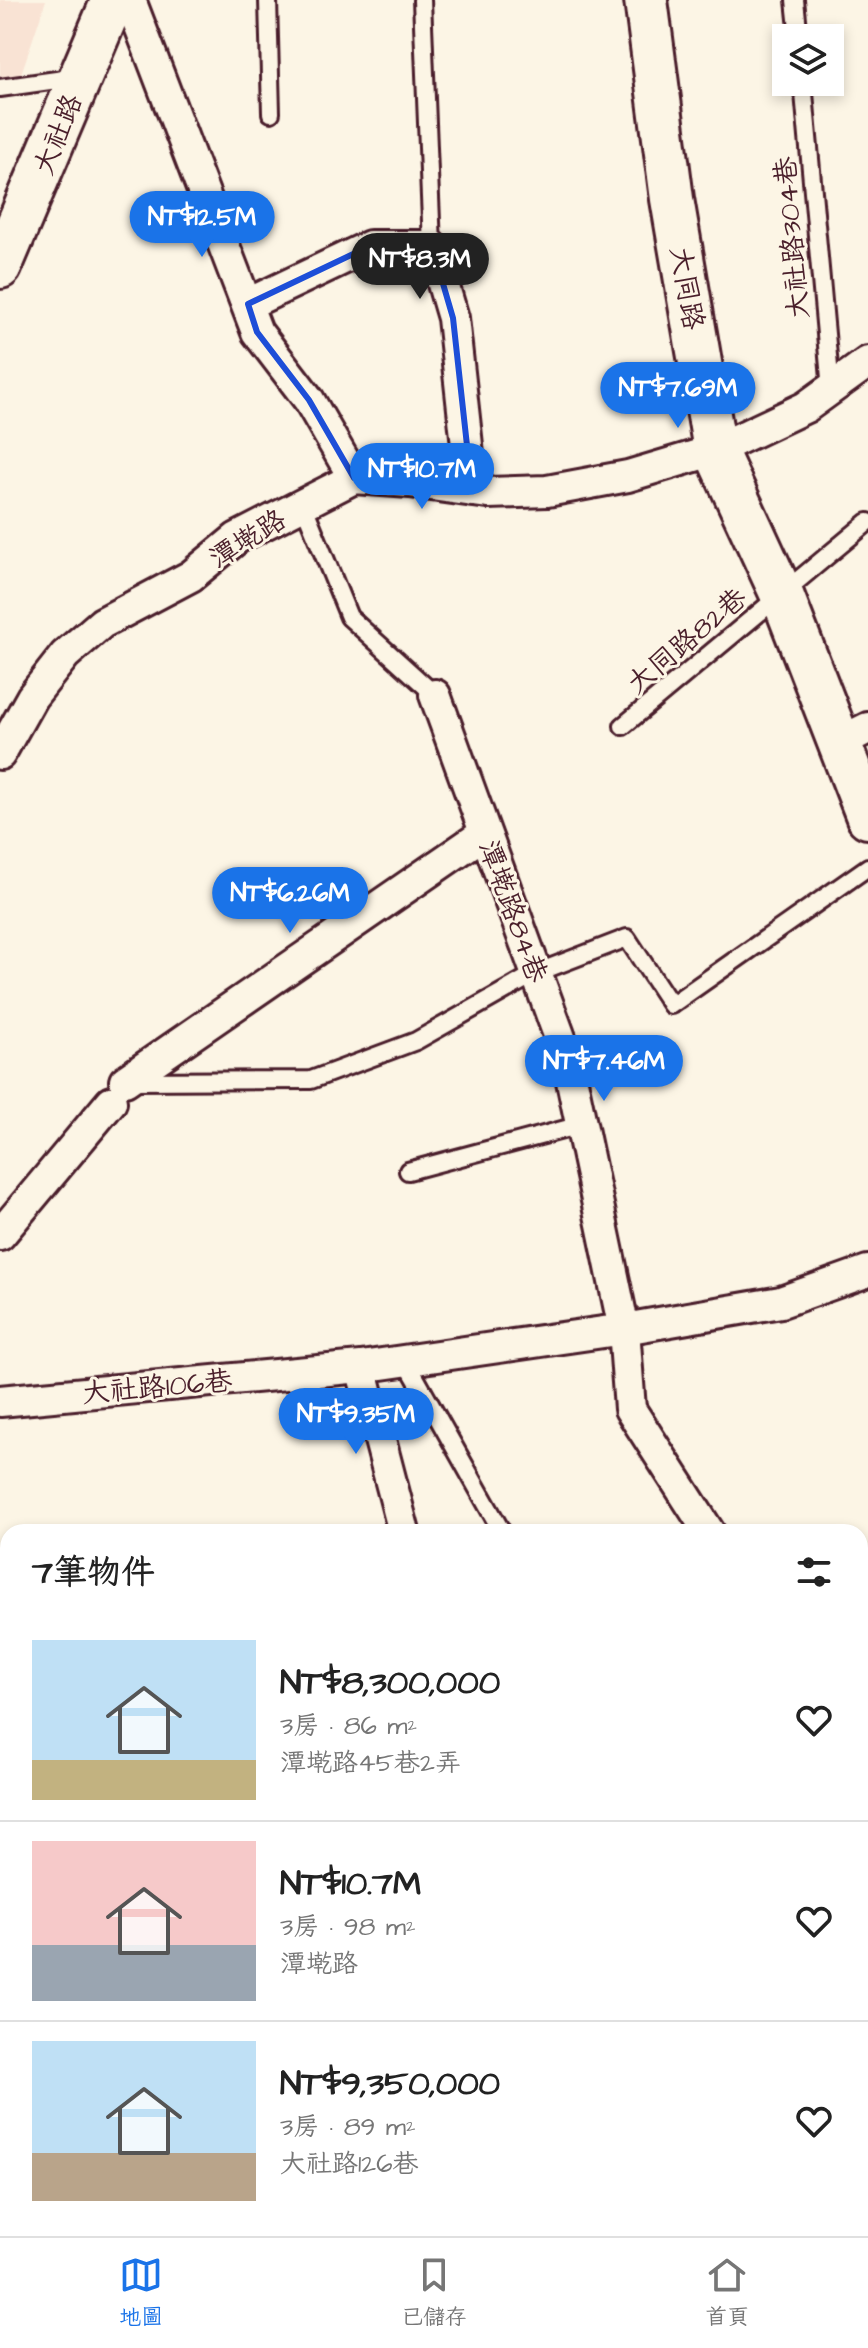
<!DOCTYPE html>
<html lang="zh-TW">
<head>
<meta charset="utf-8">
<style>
  :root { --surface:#fff; --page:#f6f6f6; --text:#222; --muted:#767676; --line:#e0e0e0; --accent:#1a73e8 }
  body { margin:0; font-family:"Architects Daughter","LXGW WenKai TC",sans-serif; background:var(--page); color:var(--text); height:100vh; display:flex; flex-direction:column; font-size:30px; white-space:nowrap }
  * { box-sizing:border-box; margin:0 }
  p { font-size:26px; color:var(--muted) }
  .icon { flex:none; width:44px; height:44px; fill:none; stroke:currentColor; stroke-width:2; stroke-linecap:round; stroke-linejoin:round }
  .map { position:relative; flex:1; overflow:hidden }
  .side { position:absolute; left:0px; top:1524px; width:868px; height:712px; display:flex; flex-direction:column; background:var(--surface); border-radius:24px 24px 0 0; box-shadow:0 4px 12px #0003 }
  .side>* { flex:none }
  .buttons { position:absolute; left:772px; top:24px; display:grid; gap:16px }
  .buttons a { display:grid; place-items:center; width:72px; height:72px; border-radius:0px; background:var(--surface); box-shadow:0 4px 12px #0003; font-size:40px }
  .price { position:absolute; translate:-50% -68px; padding:0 18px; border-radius:28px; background:var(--accent); color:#fff; font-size:26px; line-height:52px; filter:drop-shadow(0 2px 4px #0008) }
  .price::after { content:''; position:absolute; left:50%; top:48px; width:24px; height:18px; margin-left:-12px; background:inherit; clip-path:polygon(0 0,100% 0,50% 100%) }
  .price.active { background:#222; color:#fff }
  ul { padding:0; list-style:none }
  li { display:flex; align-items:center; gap:24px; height:200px; padding:0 32px }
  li+li { border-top:2px solid var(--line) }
  li span { display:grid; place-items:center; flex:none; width:224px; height:160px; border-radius:0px; color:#555 }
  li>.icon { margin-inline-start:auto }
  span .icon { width:96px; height:96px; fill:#fffc; stroke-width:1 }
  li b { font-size:34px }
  h2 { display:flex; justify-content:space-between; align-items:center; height:96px; padding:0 32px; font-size:34px }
  .tab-bar { display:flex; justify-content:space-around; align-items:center; height:112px; border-top:2px solid var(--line); background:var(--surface); font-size:22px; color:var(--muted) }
  .tab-bar a { display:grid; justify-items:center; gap:4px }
  .tab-bar .active { color:var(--accent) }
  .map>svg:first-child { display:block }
  .built { fill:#f9e3d4 }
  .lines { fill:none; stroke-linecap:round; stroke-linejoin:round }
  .lane-casing { stroke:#4a1f2b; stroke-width:22 }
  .street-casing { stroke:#4a1f2b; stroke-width:36 }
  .secondary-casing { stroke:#4a1f2b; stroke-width:48 }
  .lane { stroke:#fcf5e5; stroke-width:16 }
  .street { stroke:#fcf5e5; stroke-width:30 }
  .secondary { stroke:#fcf5e5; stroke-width:42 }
  .marked { fill:none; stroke:#1d4ed8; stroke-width:6; stroke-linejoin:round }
  .labels { text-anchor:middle; stroke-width:6; stroke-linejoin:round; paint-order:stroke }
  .street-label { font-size:28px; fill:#4a1f2b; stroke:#fcf5e5 }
</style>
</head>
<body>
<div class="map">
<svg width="868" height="2236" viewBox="0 0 868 2236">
  <rect width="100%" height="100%" fill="#fcf5e5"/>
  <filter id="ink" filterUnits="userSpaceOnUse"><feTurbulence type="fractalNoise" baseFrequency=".0125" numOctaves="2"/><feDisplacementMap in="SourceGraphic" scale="16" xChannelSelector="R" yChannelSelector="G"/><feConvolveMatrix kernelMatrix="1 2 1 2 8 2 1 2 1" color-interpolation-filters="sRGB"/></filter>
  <g filter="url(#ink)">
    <path class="built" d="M0 0H46L20 77 0 80Z"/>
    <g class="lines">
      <g class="lane-casing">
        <path id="lane" d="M268 0 271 113
          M422 0 432 246
          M795 0 799 38
          M803 82 831 389
          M0 88 78 77
          M303 504 349 617 435 695
          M623 726 868 522
          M131 1081 311 1080 416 1041 536 973 627 938 671 1005 868 867
          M408 1171 581 1125
          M406 1361 502 1532"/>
      </g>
      <g class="street-casing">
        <path id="street" d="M130 0 257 332 309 400 354 478
          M248 304 370 246H432L453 318 472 491
          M435 695 567 1057 624 1329 630 1409 709 1532
          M838 743 868 728
          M0 754 32 697 65 655 102 623 191 576 237 538 354 478 410 482 488 493 547 491 628 476 715 450 806 407 868 362
          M125 1081 485 833
          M0 1235 111 1102
          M361 1367 404 1532
          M0 1401 361 1367 624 1329 781 1302 868 1271
          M0 1591 8 1590
          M860 1642 868 1640
          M0 1845 5 1865 8 1864
          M860 1955 868 1953
          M860 2146 868 2144
          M0 2178 8 2176
          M70 2228 72 2236
          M233 2228 235 2236
          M447 2228 451 2236
          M478 2236 511 2228"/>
      </g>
      <g class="secondary-casing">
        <path id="secondary" d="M646 0 672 199 715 450 782 595 868 817
          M0 267 113 0"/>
      </g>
      <use href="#lane" class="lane"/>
      <use href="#street" class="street"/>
      <use href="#secondary" class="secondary"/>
    </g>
  </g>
  <path class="marked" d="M370 246H432L453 318 472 491 354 478 309 400 257 332 248 304Z"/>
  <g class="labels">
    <g class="street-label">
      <text transform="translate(57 134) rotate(-68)" y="10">大社路</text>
      <text transform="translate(791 238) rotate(-95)" y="10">大社路304巷</text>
      <text transform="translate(688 288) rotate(80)" y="10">大同路</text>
      <text transform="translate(247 538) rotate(-32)" y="10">潭墘路</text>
      <text transform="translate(686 640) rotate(-40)" y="10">大同路82巷</text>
      <text transform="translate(514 911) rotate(70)" y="10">潭墘路84巷</text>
      <text transform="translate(157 1386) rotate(-5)" y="10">大社路106巷</text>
    </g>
  </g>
</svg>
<div class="buttons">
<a><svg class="icon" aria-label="layers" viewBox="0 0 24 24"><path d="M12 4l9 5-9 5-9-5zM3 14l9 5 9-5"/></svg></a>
</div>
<b class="price" style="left:202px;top:259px">NT$12.5M</b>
<b class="price active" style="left:420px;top:301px">NT$8.3M</b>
<b class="price" style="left:678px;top:430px">NT$7.69M</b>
<b class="price" style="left:422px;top:511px">NT$10.7M</b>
<b class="price" style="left:290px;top:935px">NT$6.26M</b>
<b class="price" style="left:604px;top:1103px">NT$7.46M</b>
<b class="price" style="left:356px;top:1456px">NT$9.35M</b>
<section class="side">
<h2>7筆物件<svg class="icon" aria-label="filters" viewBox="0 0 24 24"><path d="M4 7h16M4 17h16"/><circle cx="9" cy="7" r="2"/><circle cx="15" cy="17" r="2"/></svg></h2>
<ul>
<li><span style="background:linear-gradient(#bfe0f5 75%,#c2b280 0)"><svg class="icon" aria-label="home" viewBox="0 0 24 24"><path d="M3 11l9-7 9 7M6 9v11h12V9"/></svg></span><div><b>NT$8,300,000</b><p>3房 · 86 m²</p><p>潭墘路45巷2弄</p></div><svg class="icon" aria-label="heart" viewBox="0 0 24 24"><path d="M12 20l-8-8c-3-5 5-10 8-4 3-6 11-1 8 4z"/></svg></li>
<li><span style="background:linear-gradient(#f6c9c9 65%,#9aa5b1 0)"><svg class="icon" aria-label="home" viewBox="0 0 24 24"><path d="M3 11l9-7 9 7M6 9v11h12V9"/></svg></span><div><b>NT$10.7M</b><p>3房 · 98 m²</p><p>潭墘路</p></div><svg class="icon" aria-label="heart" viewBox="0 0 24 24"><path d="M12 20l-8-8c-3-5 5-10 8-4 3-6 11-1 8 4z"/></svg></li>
<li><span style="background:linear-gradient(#bfe0f5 70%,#b9a48a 0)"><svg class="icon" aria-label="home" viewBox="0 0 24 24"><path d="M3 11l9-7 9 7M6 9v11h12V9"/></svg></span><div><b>NT$9,350,000</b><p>3房 · 89 m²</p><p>大社路126巷</p></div><svg class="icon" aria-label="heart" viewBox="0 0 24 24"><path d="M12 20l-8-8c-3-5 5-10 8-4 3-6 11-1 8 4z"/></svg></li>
</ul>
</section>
</div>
<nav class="tab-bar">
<a class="active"><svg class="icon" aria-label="map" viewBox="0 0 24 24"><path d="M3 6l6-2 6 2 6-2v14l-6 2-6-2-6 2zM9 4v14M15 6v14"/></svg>地圖</a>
<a><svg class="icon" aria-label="saved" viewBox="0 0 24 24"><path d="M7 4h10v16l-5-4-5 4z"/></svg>已儲存</a>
<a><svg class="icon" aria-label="home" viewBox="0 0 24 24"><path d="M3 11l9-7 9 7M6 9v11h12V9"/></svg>首頁</a>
</nav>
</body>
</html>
